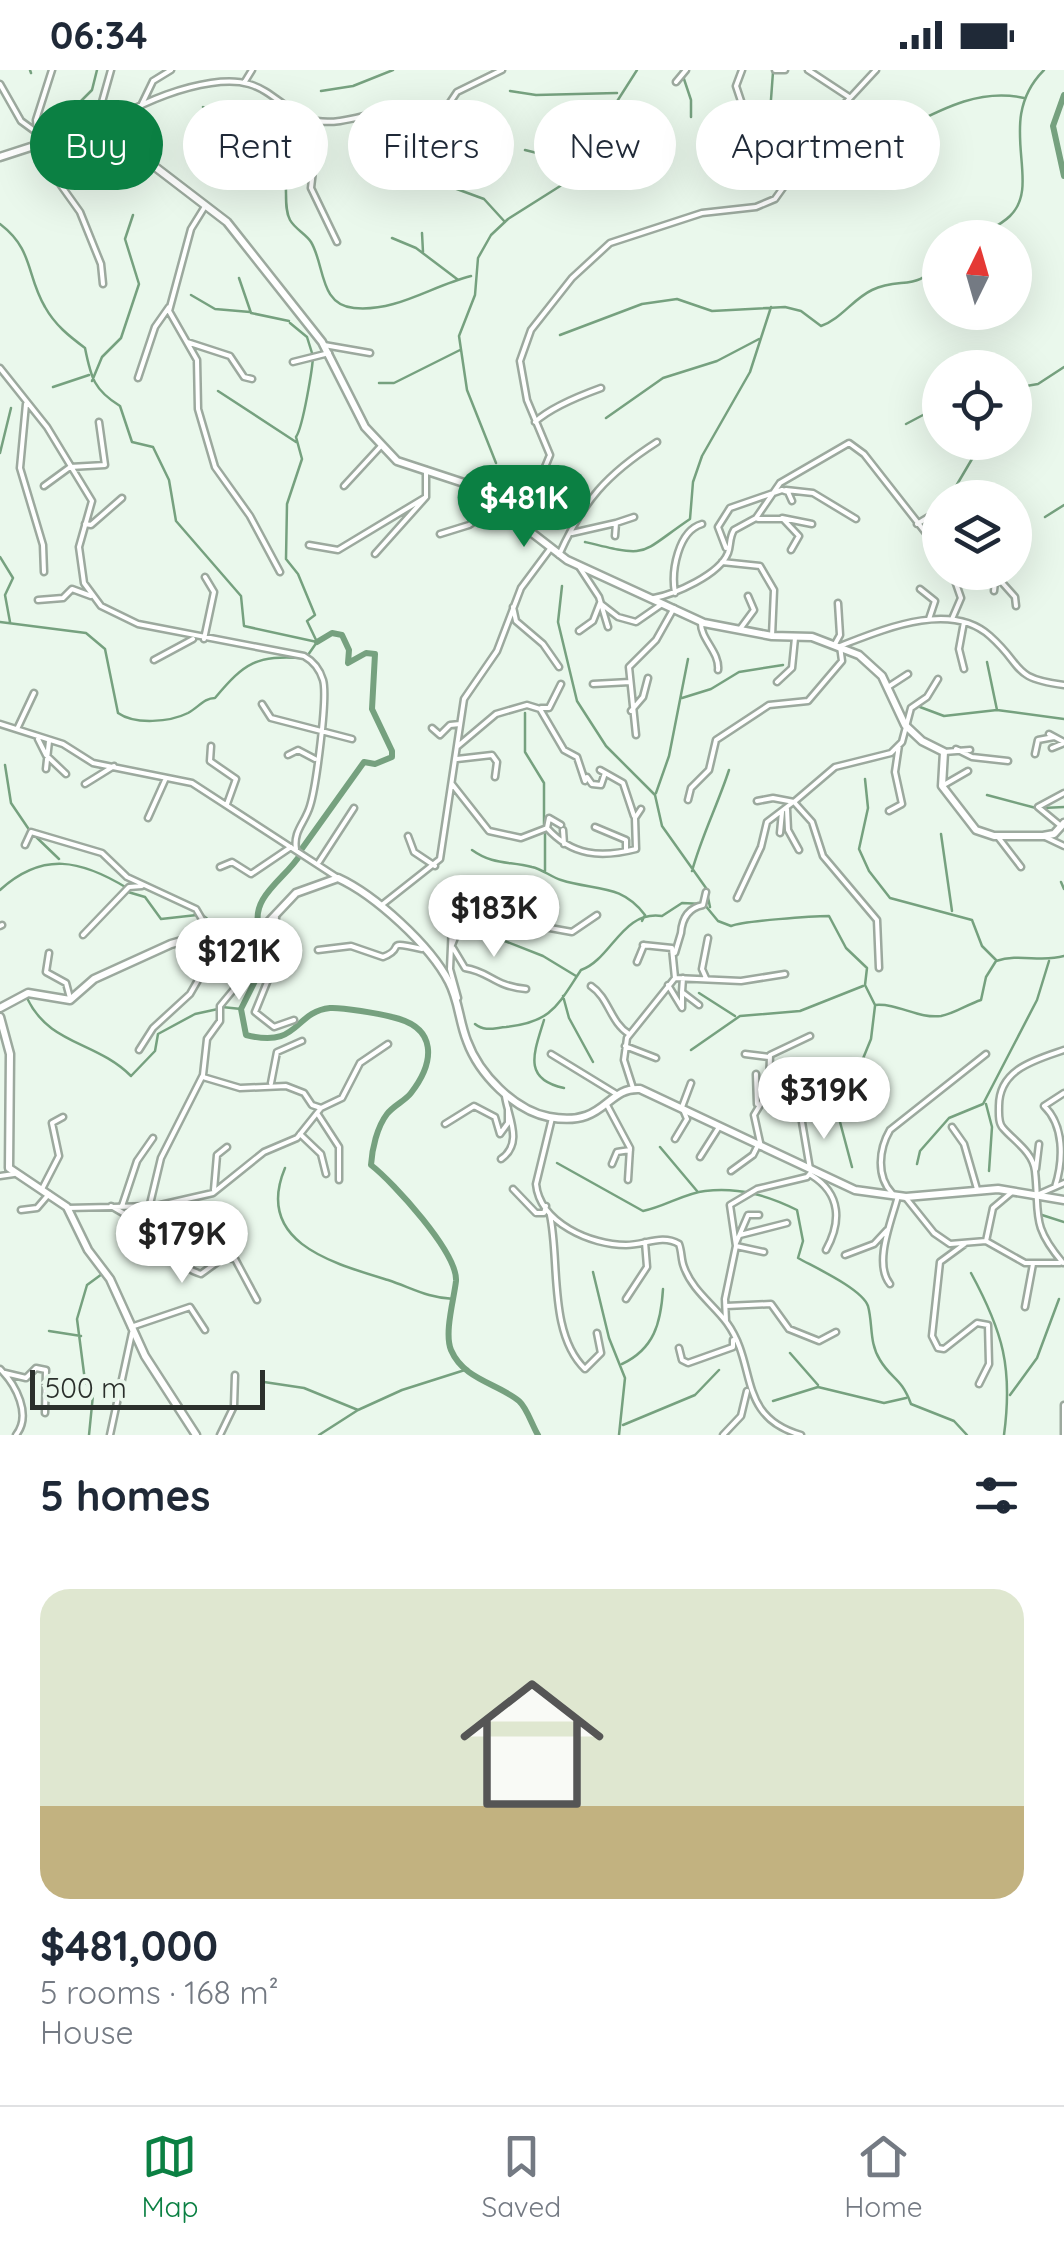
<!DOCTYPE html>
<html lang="en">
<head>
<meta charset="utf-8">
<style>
  :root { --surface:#fff; --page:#f2f2f3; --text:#1f2937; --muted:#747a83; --line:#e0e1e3; --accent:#0b8043 }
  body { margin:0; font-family:Quicksand,sans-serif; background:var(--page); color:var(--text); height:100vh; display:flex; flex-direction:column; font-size:38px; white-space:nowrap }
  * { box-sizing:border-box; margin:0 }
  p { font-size:32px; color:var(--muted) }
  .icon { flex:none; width:55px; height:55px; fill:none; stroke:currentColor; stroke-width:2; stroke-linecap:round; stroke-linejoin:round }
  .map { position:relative; height:1365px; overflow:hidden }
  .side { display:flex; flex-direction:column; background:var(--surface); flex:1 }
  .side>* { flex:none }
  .banner { position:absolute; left:30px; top:30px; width:1005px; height:90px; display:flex; gap:20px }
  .needle { width:65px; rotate:5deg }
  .tools { position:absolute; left:922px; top:150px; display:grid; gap:20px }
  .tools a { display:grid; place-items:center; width:110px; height:110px; border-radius:50%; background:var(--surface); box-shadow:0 10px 40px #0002; font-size:50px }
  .scale { position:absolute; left:30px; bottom:25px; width:235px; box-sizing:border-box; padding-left:10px; border:5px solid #2b302c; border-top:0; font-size:28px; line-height:35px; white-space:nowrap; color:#2b302c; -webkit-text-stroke:8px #eaf8ec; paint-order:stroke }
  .price { position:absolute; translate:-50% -85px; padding:0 22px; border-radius:35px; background:#fff; color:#222; font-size:32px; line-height:65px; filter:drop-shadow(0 2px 5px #0008) }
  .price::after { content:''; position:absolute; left:50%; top:60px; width:30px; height:22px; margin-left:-15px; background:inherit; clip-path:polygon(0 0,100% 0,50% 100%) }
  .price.current { background:var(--accent); color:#fff }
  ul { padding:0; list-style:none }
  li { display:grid; align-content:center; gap:20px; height:530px; padding:0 40px }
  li+li { border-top:2px solid var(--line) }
  li span { display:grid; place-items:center; height:310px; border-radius:30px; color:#555 }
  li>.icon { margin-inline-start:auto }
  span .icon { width:180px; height:180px; fill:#fffc; stroke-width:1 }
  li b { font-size:42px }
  h2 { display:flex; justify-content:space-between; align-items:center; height:120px; padding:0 40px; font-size:42px }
  .tag { padding:0 35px; border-radius:45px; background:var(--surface); box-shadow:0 10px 40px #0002; font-size:35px; line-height:90px }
  .tag.current { background:var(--accent); color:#fff }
  .status { display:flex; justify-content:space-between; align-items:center; height:70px; padding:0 50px; background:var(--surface); direction:ltr }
  .status svg { height:28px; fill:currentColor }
  .tab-bar { display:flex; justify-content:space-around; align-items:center; height:140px; border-top:2px solid var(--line); background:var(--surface); font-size:28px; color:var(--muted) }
  .tab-bar a { display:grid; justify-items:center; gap:5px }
  .tab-bar .current { color:var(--accent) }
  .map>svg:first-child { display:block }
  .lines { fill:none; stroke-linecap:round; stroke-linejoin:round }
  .stream { stroke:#76a17f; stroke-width:2.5 }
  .river { stroke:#76a17f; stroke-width:6 }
  .minor-casing { stroke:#9ca99e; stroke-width:9 }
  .tertiary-casing { stroke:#9ca99e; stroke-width:11 }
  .minor { stroke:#fff; stroke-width:4 }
  .tertiary { stroke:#fff; stroke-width:6 }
</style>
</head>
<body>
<div class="status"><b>06:34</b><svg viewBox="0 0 49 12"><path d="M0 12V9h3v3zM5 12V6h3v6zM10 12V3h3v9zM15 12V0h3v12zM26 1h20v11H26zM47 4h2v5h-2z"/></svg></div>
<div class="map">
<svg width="1064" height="1365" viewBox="0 0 1064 1365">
  <rect width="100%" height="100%" fill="#eaf8ec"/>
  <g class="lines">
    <path class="stream" d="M30 0 31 3
      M681 0 691 30V47
      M321 21 353 16 393 0
      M510 21 536 25 617 23
      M203 37C231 54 266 68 282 97 290 112 282 135 290 150 295 159 306 164 311 172 325 195 319 235 354 238 397 242 431 216 471 206
      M71 41 92 20 97 0
      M761 70 770 43 773 2
      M355 79 383 101 428 118H454L484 129 505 152
      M525 80 577 93
      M826 85C891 83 950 11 1024 28
      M0 154C34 180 26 205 45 237 55 255 69 266 85 278 91 308 94 320 120 336L132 372 153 377 169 410 176 451 241 526 244 556 317 572
      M422 163 423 182
      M392 168 416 178 457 209
      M976 168C987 161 1001 155 1010 146 1044 113 993 51 1044 0
      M239 208 251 243 289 251
      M191 225 215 239 250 242
      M290 253 307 267 312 283
      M560 265 642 234 677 229 712 241 785 237 801 241 821 256C841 249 853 229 872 220 902 206 918 223 940 190
      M92 311 102 287 121 268 139 214 125 169 133 145
      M379 313H394L460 280
      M53 317 89 305
      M1015 318 1038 314 1064 297
      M218 321 296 372
      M606 348 663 308 717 291 759 269
      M906 354 940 336
      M0 383 11 338
      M496 393 467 320 459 266 475 225 478 188 491 165 508 149 565 113 637 0
      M949 428 982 372
      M1045 447 1064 435
      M585 472C651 488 637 485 690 449L693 412 702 386 750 302 771 237
      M0 487 13 508 5 525 10 552
      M562 516 558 552 577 631 606 676 655 725 662 756 706 818 710 837
      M0 552 86 563 105 579 118 643C135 655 170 652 188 643 199 637 204 628 215 628 245 592 257 585 303 588
      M308 585 317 572 307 551 315 545 298 504 286 489 287 434 302 389 296 367C303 357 313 296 313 285
      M987 592 997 640
      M682 628 711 619 739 602 783 595
      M920 637 944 646 997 640 1064 649
      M525 643V682L544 713V756
      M5 695 11 733 30 761
      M865 709 868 738 859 779 869 801 890 828 972 850 982 876 996 890
      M656 723 669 686 688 589
      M987 725 1036 738
      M1043 738 1064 737
      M545 761V802
      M33 764 59 789
      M941 764 952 841
      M472 780C493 795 508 791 532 797 542 799 551 807 561 810 595 821 621 813 645 845L642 851
      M692 801C702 765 718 734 729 700
      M1061 812 1064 819
      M0 820C43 781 81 790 127 818
      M128 822 145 827 161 849 197 845
      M201 844 218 857 256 850
      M487 864 543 886 576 906
      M699 923 735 946
      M563 926 569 948 593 992
      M27 928C49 975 96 971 131 1006L155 981 158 964 195 944 218 939
      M222 937 241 939
      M544 950C534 983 522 1009 564 1018
      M475 954C485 962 494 958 506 957 552 952 557 936 581 900 612 889 622 840 662 846L682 833 704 834 718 851 731 856C743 851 813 846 829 846L846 878 867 898 865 915 875 935C898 933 918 949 941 946 954 944 968 934 981 930L986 907 996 891C1020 883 1041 893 1064 886
      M691 980 740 946 800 941 863 916
      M986 1034 992 1057 989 1101
      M786 1041 806 1032 837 1029
      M660 1077 697 1121
      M557 1093 643 1141C664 1137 685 1123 705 1121 740 1117 769 1126 797 1140L803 1171 798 1188C816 1198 862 1219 868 1236 873 1254 869 1273 880 1290 892 1310 901 1307 911 1334L954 1351 967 1365
      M917 1094 920 1081 949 1048 983 1034 1037 930 1049 891
      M852 1097 836 1037 843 1013 862 991 871 969 875 936
      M285 1098C254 1172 332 1193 388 1210 412 1218 428 1228 454 1229
      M1042 1145 1064 1152
      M593 1202 609 1268 625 1308 619 1365
      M971 1203C1003 1262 1013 1298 1004 1365
      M49 1261 81 1266
      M790 1283 818 1315
      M622 1294C654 1279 661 1253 663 1219
      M264 1312 304 1318 358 1340
      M1010 1325 1037 1288 1059 1229
      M773 1331 818 1317 884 1333 906 1328
      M623 1355 695 1325 719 1300
      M89 1365 93 1325 85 1311 77 1249 87 1215 102 1204
      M319 1365 358 1340 402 1320 468 1299"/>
    <path class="river" d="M1064 25 1053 56 1064 106
      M301 780 364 692 375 694 392 687V681L372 639 375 584 366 583 348 593 349 580 342 565 332 563 317 572
      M259 857C250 827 286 808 300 785
      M259 864 264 893 241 939 246 965C300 979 293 942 330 938 341 937 381 944 392 947 438 957 435 992 411 1023 405 1031 394 1035 387 1044 377 1057 372 1079 371 1095 393 1112 458 1183 456 1211 454 1229 444 1263 451 1280 464 1310 497 1313 519 1331 527 1338 532 1355 538 1365"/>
    <g class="minor-casing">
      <path id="minor" d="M775 0H785
        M808 0 849 27
        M676 12 686 0
        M244 13 252 0
        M0 14 21 51 51 73
        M139 40 153 11 171 0
        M298 46 317 65 311 118 337 172
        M737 49 741 31 736 16 742 0
        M101 59 102 32 111 0
        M37 61 36 50 52 0
        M93 67C122 37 207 2 249 14 274 21 290 46 317 51 347 56 378 37 409 41 420 42 427 50 437 52L457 22 502 0
        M86 68 59 97 55 107 80 142 101 194 103 214
        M437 88C435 67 455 56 452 31
        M204 138 191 159 169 241 197 290 198 339 215 397 250 446 280 502
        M187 272 230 286 244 307 252 309
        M324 275 370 283
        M293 292 329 283
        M0 298 47 357 92 431 79 477 84 513 101 536 138 554 304 586C313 591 320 600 323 610 328 627 316 717 310 736 305 753 293 761 296 779
        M138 308 155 257 169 237
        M26 334 20 398 43 475 44 502
        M535 352C551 337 579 326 601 318
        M541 408 581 435
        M44 416 70 397 105 395 99 352
        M344 416 380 377
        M786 420 813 423 856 449
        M782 448 812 454
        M758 449H783L799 466 791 480
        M616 453 634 447
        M85 454 91 455 122 428
        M917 454 940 440
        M529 462 531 431 550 385 527 330 520 291 531 260 572 208 610 173 702 143 756 137 775 129 837 42 876 0
        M572 463 616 453 615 466
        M440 464 469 455 497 436
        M309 475 338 480 426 427
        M726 478 718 457 730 438 782 420 788 422 792 431
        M375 484 426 427V400
        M559 485C583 431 607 404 657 372
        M722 492 760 496 774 520 772 566
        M578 495 599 527 608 557
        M952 502 961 528 952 549
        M998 508 1015 527 1016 536
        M920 519 935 531 929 549
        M994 521 996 502
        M675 523C671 501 678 461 702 454
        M654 528C675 524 719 505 728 483 731 475 729 468 734 460L756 448 780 413 849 373 864 384 940 481
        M38 530 63 528 72 519 91 526
        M513 537 516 551 543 574 559 597
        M701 552C700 569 720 582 718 600
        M740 559 754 540 748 526
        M579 561 593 551 600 533 618 547 636 552 662 534
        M204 569 214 522 205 507
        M835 574 840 565 838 533
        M154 590 193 569
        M964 599 959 579 964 552
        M777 612 792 598 795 568
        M593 614 630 612
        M888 617 908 604
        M262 634 271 648 352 669
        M541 638H549L561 614
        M631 641 643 627 648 608
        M0 654 63 674 93 693 192 713 338 808
        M18 657 34 623
        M432 658 440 665 450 655 460 654
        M1049 664 1064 672
        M636 665 629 597 656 570 674 538
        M38 669 46 685 66 704
        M211 676 210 691 236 709 227 734
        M458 676 496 644 527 635 540 639 564 680 577 687 585 711
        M1052 678 1064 673
        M956 679 972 687 1008 691
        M944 682 970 680
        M1035 684 1038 670 1054 667
        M288 685 298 680 315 689
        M457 689 492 685 497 692 495 707
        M46 699 49 671
        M600 700 623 713 634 746
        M587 707 592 714 601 715 605 703
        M85 714 114 696
        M452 714 489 761 521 768 547 758C572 786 601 788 636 779L635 748 641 739
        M942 716 968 701
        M688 730 691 718 709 700 716 670 769 635 808 631 842 591 840 576C882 560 950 530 990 566 1025 597 1010 608 1064 615
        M757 731 773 728 794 732
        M787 739 788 760 799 780
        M889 741 902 734 895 702 899 675
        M148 748 166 708
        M1061 756 1038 737 1064 723
        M595 757 626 770V781
        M547 758 549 748 561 755
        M563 760 564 774
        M780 763 782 742
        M408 766 414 782 435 796
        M1043 766 1064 776
        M998 767 1021 797
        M25 775 31 762 102 783 127 807 196 839 210 863
        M319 792 354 738
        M220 797 232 792 251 804 291 777
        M737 828 761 777 767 752 792 733
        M383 834 440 789 464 629 497 581 521 518 550 479
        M276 848 271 873 276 890 255 942 274 957 294 950
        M0 856 2 855
        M681 863C682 849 688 838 703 835L706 822
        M83 865 129 817 142 816
        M452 875 461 852
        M643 875 672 878 675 908
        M453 878 465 898C491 902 493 916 526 919
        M318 880 351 876 383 887C408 878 380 870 422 879
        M49 883 46 902 66 913 70 928
        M675 883 681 863
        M637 892 644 875
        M879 898 877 850 823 786 812 752 794 732 835 697 891 683 902 672 911 638 927 627 938 609
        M683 908 682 922 699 935
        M706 908 702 899 708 868
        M668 915 682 938V921
        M591 916C609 928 610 952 629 964
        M458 928 450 899 452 854 489 847 572 862 597 845
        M625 976 656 988
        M139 980 153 958 190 924 224 865
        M551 984 618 1025
        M745 984 769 987
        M756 1004 757 1034
        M203 1007 240 1018 286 1016 304 1023 312 1035 321 1038
        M271 1013 277 982 302 971
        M633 1018 624 990 627 968 675 908 741 911 785 904
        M607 1035 630 1078 628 1110
        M317 1043 339 1077V1110
        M552 1048 536 1114C540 1153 591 1175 626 1175 645 1175 662 1164 679 1174 682 1182 681 1190 684 1197 692 1220 714 1235 727 1253 758 1296 736 1346 801 1365
        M802 1052 810 1099
        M445 1054 474 1036 495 1047 500 1064 508 1053V1038
        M952 1057 964 1074 977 1119
        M300 1064 321 1084 326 1104
        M675 1069 687 1049 682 1037 691 1013
        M761 1077 754 1045 769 1020 770 985 810 966
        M700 1087 719 1057
        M501 1089C524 1073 508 1047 505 1026
        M612 1094 617 1082 630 1080
        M1036 1099 1039 1074
        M731 1101 753 1085 758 1075
        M811 1105C842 1124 841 1153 826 1180
        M0 1106 14 1104
        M1055 1117C1064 1089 1064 1055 1044 1036L1064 1023
        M42 1119 59 1086 52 1053 63 1047
        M513 1119 536 1143H544L546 1136
        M214 1120 217 1085 227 1077
        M892 1123C876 1106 879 1079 890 1060L986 984
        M1039 1124 1064 1113
        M906 1128 934 1163 950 1174 986 1171 1025 1193H1060
        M150 1134 161 1088 203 1005 207 969 220 951V936L253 896 243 863
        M111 1136 147 1157
        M122 1136 137 1091 153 1068
        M156 1136C168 1161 169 1195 201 1204L223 1188 235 1189 257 1230
        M67 1138 156 1136 213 1123 264 1082 297 1068 321 1038 342 1028 360 993 388 974
        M21 1140 37 1138 49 1124
        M550 1145C560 1191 548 1263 585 1299L601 1283 597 1263
        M740 1165 787 1153
        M986 1171 993 1138 1012 1122
        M736 1173 748 1145H759
        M966 1173 940 1192 932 1266 938 1278 944 1279 977 1253 988 1255 989 1294 979 1314
        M736 1176 764 1182
        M845 1185 874 1174 887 1160
        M1063 1193C1030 1154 1040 1145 1035 1101 1033 1082 1014 1071 1003 1058 998 1053 999 1043 999 1036 999 999 1035 990 1064 980
        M890 1214C873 1193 892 1150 898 1126
        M626 1229 647 1197 645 1172
        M726 1236 771 1234 789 1259 819 1271 836 1262
        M1025 1237 1033 1194
        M726 1251 725 1229 736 1176 730 1135 757 1119 807 1107 813 1100
        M131 1257 190 1237 205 1260
        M679 1278 682 1290 688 1293 733 1277V1270
        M0 1299C16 1315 32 1345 16 1365
        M5 1303 26 1308 36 1298 46 1300 45 1343
        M110 1365 132 1263
        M220 1365 234 1336 235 1305
        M723 1365 741 1346 747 1321
        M1064 1365V1335"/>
    </g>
    <g class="tertiary-casing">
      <path id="tertiary" d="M0 87 37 75 93 67 137 83 227 152 322 272 365 357 397 391 470 415 567 490 704 553 772 566 812 567 859 585 882 606 905 655 922 671 944 682 942 716 976 760 994 766H1043L1054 764 1064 753
        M0 938 28 923 70 930 94 909 171 874 210 863 262 859 296 823 338 808C375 825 430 875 449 912 459 931 459 951 467 971 479 1004 514 1040 549 1047 606 1058 605 1017 640 1019L855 1120 906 1127 998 1119 1064 1130
        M0 947 10 984 9 1098 67 1137 88 1180 110 1209 145 1286 196 1365"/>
    </g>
    <use href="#minor" class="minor"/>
    <use href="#tertiary" class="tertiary"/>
  </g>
</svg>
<div class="tools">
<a><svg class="needle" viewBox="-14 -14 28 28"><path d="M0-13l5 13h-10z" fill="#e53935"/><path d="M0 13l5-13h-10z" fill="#747a83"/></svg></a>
<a><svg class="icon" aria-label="locate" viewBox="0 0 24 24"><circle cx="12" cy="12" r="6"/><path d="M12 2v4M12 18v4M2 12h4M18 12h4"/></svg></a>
<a><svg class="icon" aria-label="layers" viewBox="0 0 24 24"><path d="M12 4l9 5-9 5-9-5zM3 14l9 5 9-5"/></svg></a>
</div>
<div class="scale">500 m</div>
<b class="price current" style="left:524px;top:480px">$481K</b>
<b class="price" style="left:494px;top:890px">$183K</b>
<b class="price" style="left:239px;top:933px">$121K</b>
<b class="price" style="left:824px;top:1072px">$319K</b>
<b class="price" style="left:182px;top:1216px">$179K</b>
<div class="banner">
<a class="tag current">Buy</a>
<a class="tag">Rent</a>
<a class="tag">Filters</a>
<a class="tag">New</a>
<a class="tag">Apartment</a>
</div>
</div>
<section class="side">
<h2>5 homes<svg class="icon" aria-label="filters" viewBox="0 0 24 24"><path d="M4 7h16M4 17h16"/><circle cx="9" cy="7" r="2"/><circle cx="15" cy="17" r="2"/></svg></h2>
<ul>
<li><span style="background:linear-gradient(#dfe7d0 70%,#c2b280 0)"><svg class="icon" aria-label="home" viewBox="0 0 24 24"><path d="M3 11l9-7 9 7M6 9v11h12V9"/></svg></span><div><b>$481,000</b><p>5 rooms · 168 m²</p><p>House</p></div></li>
</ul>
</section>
<nav class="tab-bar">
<a class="current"><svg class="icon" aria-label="map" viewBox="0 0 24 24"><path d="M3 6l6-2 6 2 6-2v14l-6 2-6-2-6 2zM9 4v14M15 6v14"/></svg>Map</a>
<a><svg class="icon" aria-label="saved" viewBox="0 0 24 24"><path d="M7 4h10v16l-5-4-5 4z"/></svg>Saved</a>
<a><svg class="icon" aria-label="home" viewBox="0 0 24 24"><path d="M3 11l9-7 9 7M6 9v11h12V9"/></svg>Home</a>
</nav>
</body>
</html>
